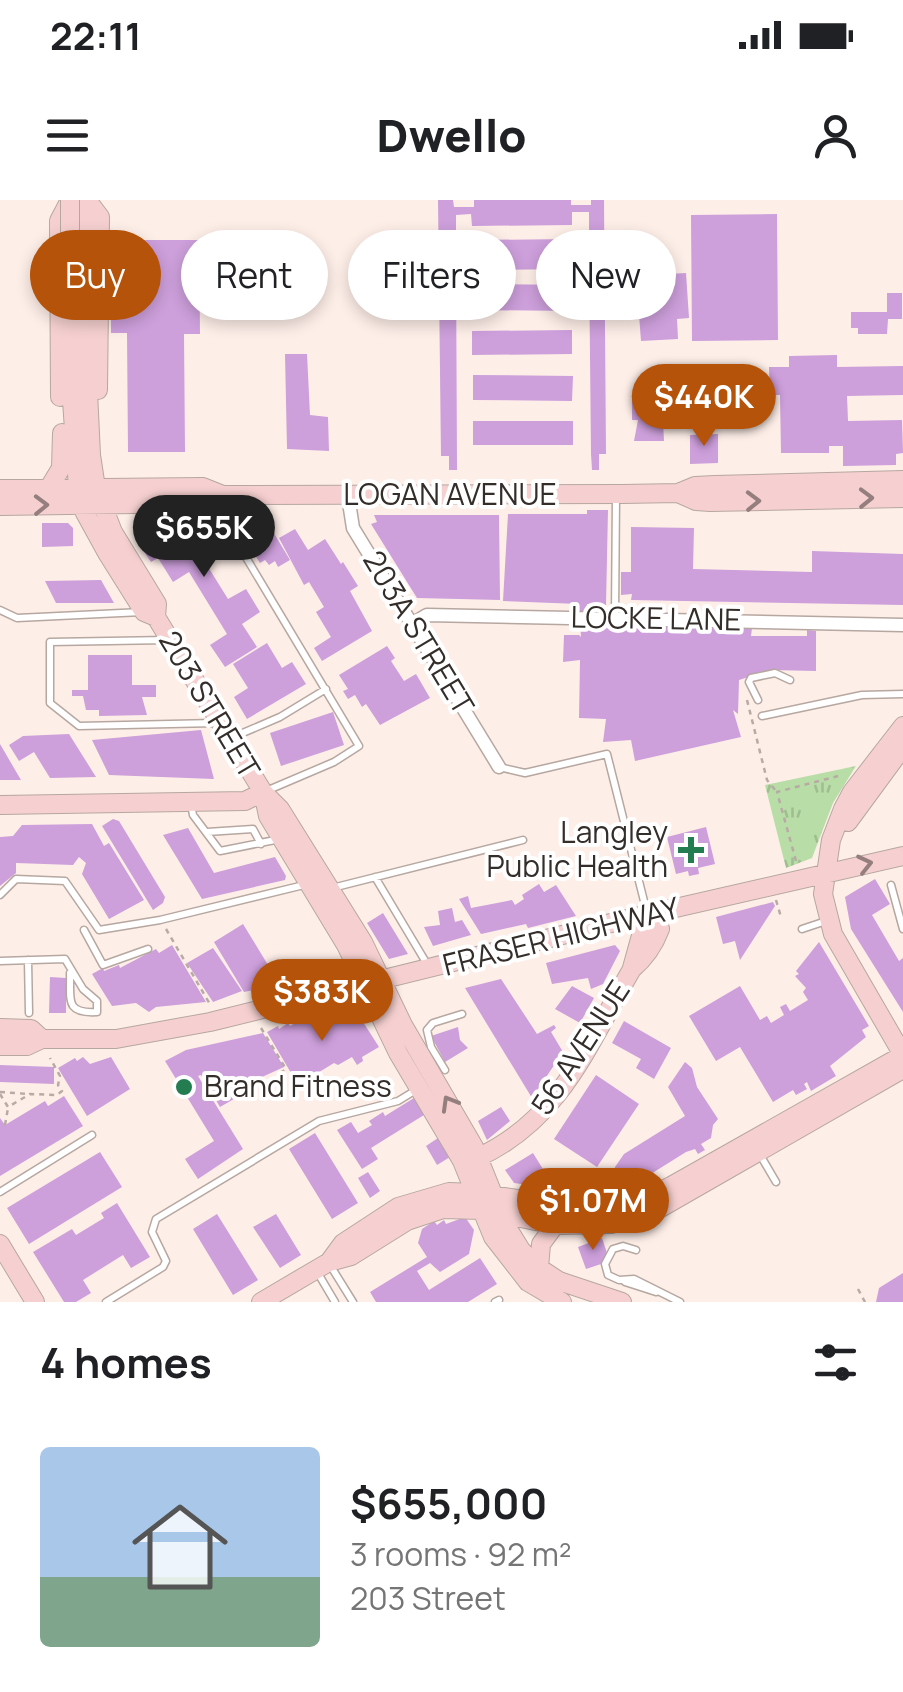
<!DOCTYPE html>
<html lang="en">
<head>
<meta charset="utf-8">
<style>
  :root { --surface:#fff; --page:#f2f2f2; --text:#202124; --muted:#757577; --line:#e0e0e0; --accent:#b45309 }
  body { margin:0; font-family:Manrope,sans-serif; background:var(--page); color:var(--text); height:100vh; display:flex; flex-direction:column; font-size:38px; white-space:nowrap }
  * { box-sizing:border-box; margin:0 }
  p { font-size:32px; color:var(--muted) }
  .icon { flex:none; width:55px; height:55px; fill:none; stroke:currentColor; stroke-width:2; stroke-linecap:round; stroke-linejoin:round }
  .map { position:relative; height:1102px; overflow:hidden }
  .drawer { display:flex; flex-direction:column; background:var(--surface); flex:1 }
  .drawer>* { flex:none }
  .top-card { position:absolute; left:30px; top:30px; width:845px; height:90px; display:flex; gap:20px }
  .price { position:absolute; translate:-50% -85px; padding:0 22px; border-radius:35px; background:var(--accent); color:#fff; font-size:32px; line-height:65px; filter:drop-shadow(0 2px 5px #0008) }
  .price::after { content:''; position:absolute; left:50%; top:60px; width:30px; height:22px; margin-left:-15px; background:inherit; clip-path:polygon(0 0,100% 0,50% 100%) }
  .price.selected { background:#222; color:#fff }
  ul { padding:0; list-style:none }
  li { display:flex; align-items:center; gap:30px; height:250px; padding:0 40px }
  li+li { border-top:2px solid var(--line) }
  li span { display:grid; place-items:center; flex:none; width:280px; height:200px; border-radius:10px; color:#555 }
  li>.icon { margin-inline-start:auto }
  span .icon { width:120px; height:120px; fill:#fffc; stroke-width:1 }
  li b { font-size:42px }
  h2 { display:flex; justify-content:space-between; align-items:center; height:120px; padding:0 40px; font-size:42px }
  .tag { padding:0 35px; border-radius:45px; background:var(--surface); box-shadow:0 5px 15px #0003; font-size:35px; line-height:90px }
  .tag.selected { background:var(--accent); color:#fff }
  .status { display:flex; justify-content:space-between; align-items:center; height:70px; padding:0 50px; background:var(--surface); direction:ltr }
  .status svg { height:28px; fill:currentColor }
  header { display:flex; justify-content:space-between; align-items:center; height:130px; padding:0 40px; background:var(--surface); font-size:45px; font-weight:800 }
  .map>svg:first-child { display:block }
  .park { fill:url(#park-tufts) }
  .building { fill:#cd9fdb; fill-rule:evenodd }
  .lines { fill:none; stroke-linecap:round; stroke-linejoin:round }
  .lane-casing { stroke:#b6a7a1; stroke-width:9 }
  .street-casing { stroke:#b6a7a1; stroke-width:15 }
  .secondary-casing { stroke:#b6a7a1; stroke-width:20 }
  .path { stroke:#b8aba6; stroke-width:2.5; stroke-dasharray:5 5; stroke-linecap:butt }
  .lane { stroke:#fff; stroke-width:6 }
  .street { stroke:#fff; stroke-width:12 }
  .secondary { stroke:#f6d0d0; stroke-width:18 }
  .secondary-bridge-casing { stroke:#b6a7a1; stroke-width:20; stroke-linecap:butt }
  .secondary-bridge { stroke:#f6d0d0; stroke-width:18 }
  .oneway { stroke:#957f7e }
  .poi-dot { fill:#247c51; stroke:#fff; stroke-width:4 }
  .labels { text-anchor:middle; stroke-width:8; stroke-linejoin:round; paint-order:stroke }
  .street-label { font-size:30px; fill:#342e2b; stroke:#fff }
  .poi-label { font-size:30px; fill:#342e2b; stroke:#fff; text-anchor:end }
</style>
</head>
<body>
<div class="status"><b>22:11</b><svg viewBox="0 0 49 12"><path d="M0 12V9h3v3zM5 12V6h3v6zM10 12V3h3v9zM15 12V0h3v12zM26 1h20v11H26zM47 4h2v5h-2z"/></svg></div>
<header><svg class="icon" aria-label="menu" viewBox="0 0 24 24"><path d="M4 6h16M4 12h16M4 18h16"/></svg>Dwello<svg class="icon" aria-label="person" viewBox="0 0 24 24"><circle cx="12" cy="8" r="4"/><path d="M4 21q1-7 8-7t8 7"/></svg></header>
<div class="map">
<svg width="903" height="1102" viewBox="0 0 903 1102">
  <defs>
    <pattern id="park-tufts" width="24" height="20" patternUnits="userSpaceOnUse" patternTransform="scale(2.5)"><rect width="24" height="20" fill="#b8dda7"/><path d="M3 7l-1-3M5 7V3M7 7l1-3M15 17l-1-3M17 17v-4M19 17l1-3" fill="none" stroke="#9fbe90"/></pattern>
  </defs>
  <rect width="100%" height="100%" fill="#feeee8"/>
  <path class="park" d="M856 566 833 603 812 658 786 668 765 585Z"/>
  <path class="building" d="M438 0H453L454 7H474V0H571V5H591V0H604L606 254H599V270H592L591 254 589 57H573V69L472 70V60H456L457 270H449V256H441ZM572 12H589V50H572V39L472 40 473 51H456V15L471 14 472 26 572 25Z
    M777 14 778 140 692 141 691 15Z
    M110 40H199L200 134H184L185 252H128L127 133H111Z
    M686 73 689 118 677 119 678 139 641 141 639 115 651 114 649 75Z
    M473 84 572 85V111L472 110Z
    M887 93H902V119H888L887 134H858V128H851V112H887Z
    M572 130V154L472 155V131Z
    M285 154H307L310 215 328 217 329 251 287 249Z
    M837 155V167L903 166V195L847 196 848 221 902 220 903 253 896 254V265L843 266V246H829V253H781L780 195H770L769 167H789V156Z
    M473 175 573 176 572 201 473 200Z
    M663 186 666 221H663L664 241H634L638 220H632V198H638V187Z
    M473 221H573V245H473Z
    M718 234V263L690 264V235Z
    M587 310H608L606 405 587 404 586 424 608 425V428H613V424L752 428 751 436H807V430L816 431V471L770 470 739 480 738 514 733 510 741 537 635 561 631 540 603 542 606 519 579 518 580 460 563 462 564 435H579L581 437 579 404 503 401 508 314H587Z
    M374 315H499L500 400 417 398 371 324 377 322Z
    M241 319 244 323 257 320 260 323 266 320 290 360 278 367 275 361 269 365 265 360 260 363 235 323Z
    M168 320 175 330 191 320 199 332 217 321 232 346 205 362 228 399 246 389 260 412 242 424 257 447 225 467 210 445 227 434 189 372 173 382 158 358 151 362 136 340Z
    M42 323H68L73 328V346L42 347Z
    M631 327 694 328 693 369 812 372V351L903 354V405L631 400 632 394 621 395V372H631Z
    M295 329 308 350 325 339 341 364 343 362 358 386 350 391 372 431 322 461 314 448 331 437 316 412 324 407 309 382 304 385 279 338Z
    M101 380 114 403H56L45 381Z
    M267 443 282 468 292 462 306 484 247 519 234 497 248 488 233 464Z
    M387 446 395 458 391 461 404 481 416 474 430 498 380 525 366 504 362 507 355 495 348 499 343 491 348 489 339 475Z
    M88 455H132V485H156V497H142L147 515 99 516V510H86L83 496H72V490H88Z
    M333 512 344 545 281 566 270 533Z
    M201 530 214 579 109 575 92 540Z
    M69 534 96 577 50 578 34 552 19 561 9 545 23 536Z
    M0 544 21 580H0Z
    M113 619 119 621 165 697 163 703 153 710 102 626Z
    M92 624 104 646 109 643 144 700 109 719 82 674 86 663 79 657 73 665 16 663V673L0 686V637L13 636 22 625Z
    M706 627 715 664 698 668 699 674 689 676 688 671 676 674 667 637Z
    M188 628 214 673 275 657 286 676 285 680 202 699 163 635Z
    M875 679 890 704 872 715 899 761 903 758V812L851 729 845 697Z
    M539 684 544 692 556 685 576 716 528 728 526 724 481 734 459 699 468 696 471 708 512 700 515 705 524 699 522 695Z
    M773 702 775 706 740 760 735 741 723 744 716 717Z
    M452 708 455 722 462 720 471 735 433 746 424 727 440 725 438 711Z
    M383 713 408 754 389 759 367 723Z
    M243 724 279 783 276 785 244 792 214 742Z
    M819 742 869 826 862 830 866 837 830 866 836 876 811 891 807 882 804 884 807 889 796 895 793 890 773 902 740 847 716 861 689 816 740 786 760 820 767 816 771 823 784 815 780 807 786 804 790 811 808 800 803 792 806 788 795 776 799 774 796 771Z
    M172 745 206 802 156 807 149 812 136 803 112 806 92 774 103 768 104 771 119 765 120 768 156 749 159 753Z
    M615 745 620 751 603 784 591 789 588 778 552 784 546 763Z
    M213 748 242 791 213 802 187 763Z
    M50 777 66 778V813H49Z
    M501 779 537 834 554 825 556 828 551 832 563 852 532 898 465 788Z
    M572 786 594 798 580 823 555 809Z
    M349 811H356L379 847 362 857 363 861 357 865 352 857 338 865 334 863 298 885 267 832 278 826 279 829 288 823 290 826 299 821 301 824 322 815 335 814 337 818Z
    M624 821 671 848 654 879 636 868 641 859 612 843Z
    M458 827 460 840 468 848 445 862 431 836Z
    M263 833 284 867 262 877 265 881 220 907 201 875 198 876 243 949 198 979 185 959 214 941 165 861 186 850Z
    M83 857 90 864 111 857 130 889 87 916 58 868 75 858 77 861Z
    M685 862 692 868 697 887 718 919 713 925 711 938 701 944 705 950 698 954 695 949 686 952 646 977 638 979 635 974 625 981 614 977 615 967 624 954 685 916 668 887Z
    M0 865 54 867V884L0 882Z
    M596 875 639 904 597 967 554 939Z
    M64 896 83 926 0 976V918L5 925 45 901 48 906Z
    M414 898 424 915 371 948 378 959 362 969 337 930 351 922 358 933 372 925 369 921 383 912 385 916Z
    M501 907 510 921 487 940 478 921Z
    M315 933 358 1003 332 1019 289 949Z
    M438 938 450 957 437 965 426 946Z
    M100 952 122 987 29 1044 7 1008Z
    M533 953 546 974 528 985 514 983 505 970Z
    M368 972 380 991 370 998 358 978Z
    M117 1003 150 1057 131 1068 123 1055 83 1080 91 1093 76 1102H64L33 1052 72 1029 76 1035 104 1018 101 1013Z
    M217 1014 258 1080 233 1095 193 1029Z
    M276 1014 301 1055 280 1068 253 1027Z
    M465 1017 474 1030 469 1054 440 1072 430 1063 417 1071 429 1090 480 1058 497 1084 468 1102H376L370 1092 427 1057 418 1043 422 1029 434 1021 437 1025 444 1020 446 1024Z
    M602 1038 607 1053 601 1064 586 1069 578 1047Z
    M903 1073V1102H876L879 1088Z"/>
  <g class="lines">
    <g class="lane-casing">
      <path id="lane" d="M223 296V319L359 546 334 562 266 591
        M0 410 17 418 142 412
        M615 417 616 295
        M168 440 50 442V503L79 526 216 523
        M758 500 749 482 751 478 775 473 790 480
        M762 516 862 495 903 494
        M231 538 280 517 326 489
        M499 567 525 573 607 554 647 713
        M191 604 193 615 220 651 280 639
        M207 632 253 629 261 644
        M375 677 427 764
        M891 685 903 729
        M332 688 523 640
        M0 695 16 679 65 681 99 730 160 720 304 685
        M802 729 826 721
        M84 730 103 765 148 749
        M28 760 29 813
        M0 761 65 759 83 789 97 801V812C64 814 71 799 70 773
        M445 870 431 847 427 830 433 823 462 814
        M759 953 776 982
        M0 992 92 935
        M636 1050 623 1046 613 1049 605 1064 608 1075 619 1080 634 1079 680 1102
        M330 1065 353 1102
        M316 1070 335 1102
        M625 1082 656 1092
        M106 1102 163 1067 166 1061 152 1032 156 1019 319 921 398 901 416 890
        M495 1102 499 1100"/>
    </g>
    <g class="street-casing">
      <path id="street" d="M348 296 353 328 499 567
        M412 424 427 415 903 425"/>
    </g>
    <g class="secondary-casing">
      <path id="secondary" d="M84 0 85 128 91 255 96 288 113 332 157 404 156 417 170 440 263 592 280 609 363 742 403 825 474 947 505 1024 521 1050 539 1068 559 1081 622 1102
        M87 0 100 17 98 190
        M70 37 71 186 78 288 85 313 107 353 144 412 156 417
        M60 197 59 21 70 0
        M49 288 61 268 62 233
        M0 289 203 287 223 295 622 294 678 293 695 286 715 285 903 280
        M678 293 696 301 710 302 903 298
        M0 306 203 303 223 295
        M903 526 852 592 843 609 831 640 823 694 833 734 903 855
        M263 592 268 616 346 745 398 853 462 961 493 1037 528 1082 562 1102
        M0 605 245 601 263 592
        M848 622 903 547
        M632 768 647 714
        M0 828 31 829 42 839
        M0 846H27L42 839H116L210 822 623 720 903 656
        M479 957C562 918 588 844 632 769 645 758 654 745 660 729L647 714
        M0 1044 35 1102
        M329 1062 343 1043 398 1007 449 992 476 993 600 1011 631 1005 671 986 903 855
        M539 1068 541 1044 555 1025
        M261 1102 329 1062 351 1056 407 1021 443 1009 482 1010 555 1025 611 1024 650 1014 903 869"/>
    </g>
    <path class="path" d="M747 500 767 580 776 591
      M796 661 777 592 838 576
      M776 700 781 717
      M166 729 211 806
      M261 828 286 869 279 874
      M0 892 29 894
      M0 894 8 907 30 894 57 895 62 891 58 885 60 876 50 858
      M5 925 8 908
      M858 1089 865 1102"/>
    <use href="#lane" class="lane"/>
    <use href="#street" class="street"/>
    <use href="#secondary" class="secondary"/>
    <g class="secondary-bridge-casing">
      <path id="secondary-bridge" d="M70 0V37"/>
    </g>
    <use href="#secondary-bridge" class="secondary-bridge"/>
  </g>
  <defs><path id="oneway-chevron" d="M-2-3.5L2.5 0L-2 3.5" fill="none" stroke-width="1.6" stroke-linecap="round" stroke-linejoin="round" transform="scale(2.5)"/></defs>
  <g class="oneway">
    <use href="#oneway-chevron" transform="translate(866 298) rotate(-1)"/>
    <use href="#oneway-chevron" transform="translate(753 301) rotate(-1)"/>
    <use href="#oneway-chevron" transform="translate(41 305) rotate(-1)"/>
    <use href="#oneway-chevron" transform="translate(865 664) rotate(-13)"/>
    <use href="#oneway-chevron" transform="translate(449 903) rotate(-120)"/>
  </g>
  <g class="poi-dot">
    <path d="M686 635h10v10h10v10h-10v10h-10v-10h-10v-10h10z"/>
    <circle cx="184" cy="887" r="10"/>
  </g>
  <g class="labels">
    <g class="street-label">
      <text x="450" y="305">LOGAN AVENUE</text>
      <text transform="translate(656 419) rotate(1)" y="10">LOCKE LANE</text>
      <text transform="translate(418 433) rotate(59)" y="10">203A STREET</text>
      <text transform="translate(209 505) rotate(59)" y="10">203 STREET</text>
      <text transform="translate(561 737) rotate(-14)" y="10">FRASER HIGHWAY</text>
      <text transform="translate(581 848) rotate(-57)" y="10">56 AVENUE</text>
    </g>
    <g class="poi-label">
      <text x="668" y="643">Langley<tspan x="668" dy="34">Public Health</tspan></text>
      <text x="204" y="897" text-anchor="start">Brand Fitness</text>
    </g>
  </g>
</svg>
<b class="price" style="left:704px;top:249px">$440K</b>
<b class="price selected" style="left:204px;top:380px">$655K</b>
<b class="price" style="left:322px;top:844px">$383K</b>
<b class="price" style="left:593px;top:1053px">$1.07M</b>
<div class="top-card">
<a class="tag selected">Buy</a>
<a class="tag">Rent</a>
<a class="tag">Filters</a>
<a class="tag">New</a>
</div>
</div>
<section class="drawer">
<h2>4 homes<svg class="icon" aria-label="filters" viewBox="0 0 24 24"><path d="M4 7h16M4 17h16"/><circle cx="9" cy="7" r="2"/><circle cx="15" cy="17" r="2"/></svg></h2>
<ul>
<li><span style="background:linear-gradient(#a9c7e8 65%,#7fa58c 0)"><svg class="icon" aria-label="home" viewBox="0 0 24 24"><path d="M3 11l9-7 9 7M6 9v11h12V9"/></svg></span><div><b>$655,000</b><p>3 rooms · 92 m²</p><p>203 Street</p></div></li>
</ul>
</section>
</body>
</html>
